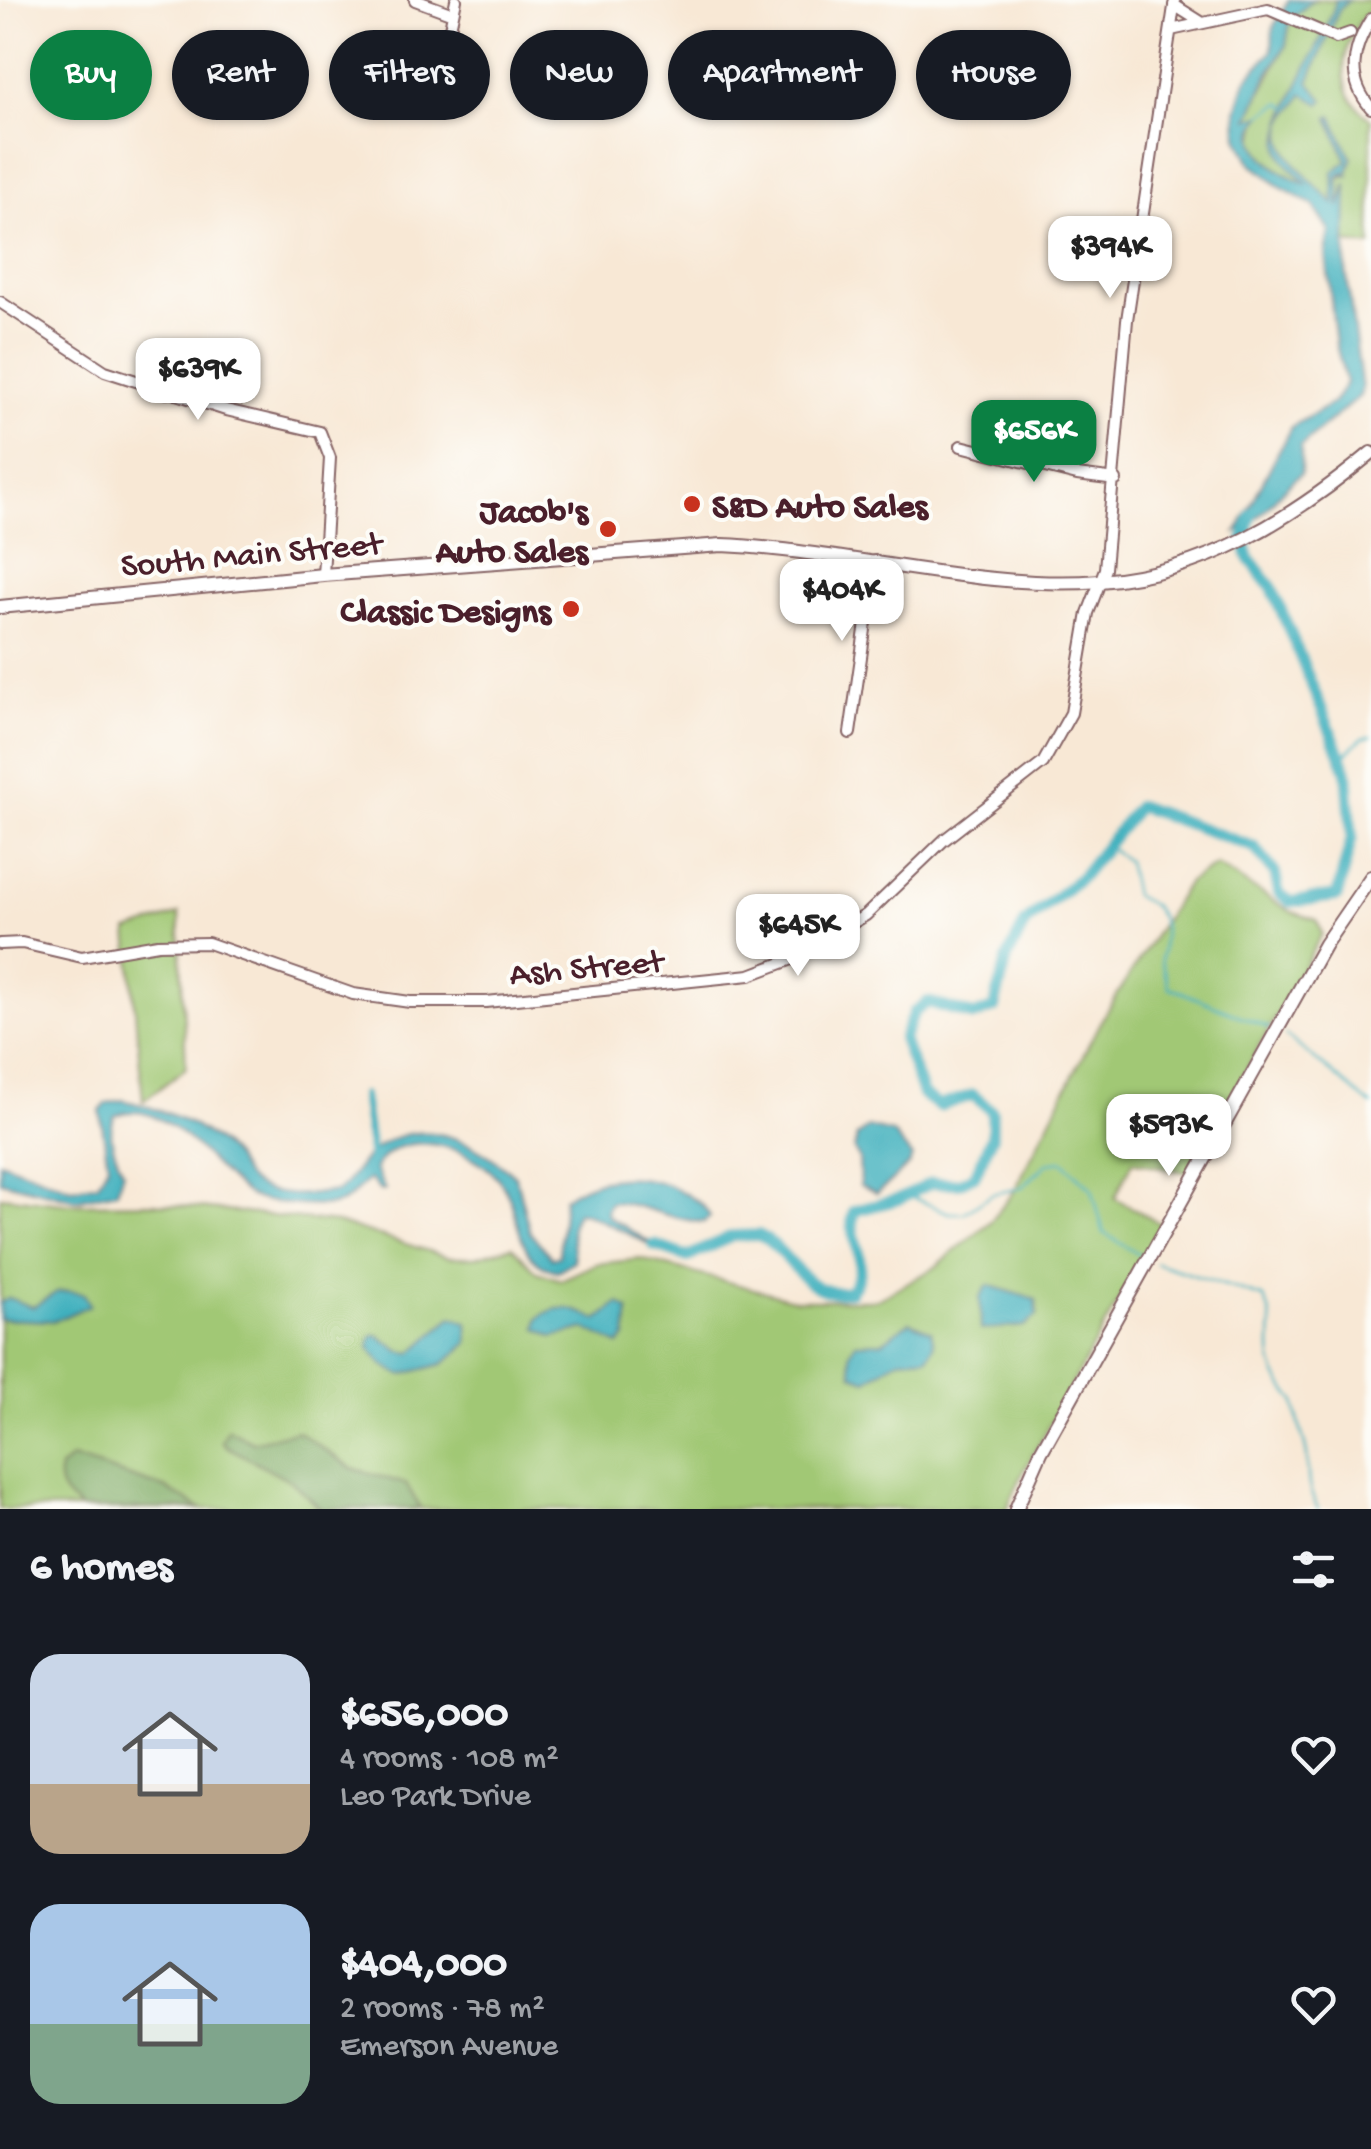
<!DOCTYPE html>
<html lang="en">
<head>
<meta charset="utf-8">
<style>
  :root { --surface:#171b24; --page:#242831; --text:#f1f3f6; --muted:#9ea1a6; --accent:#0b8043 }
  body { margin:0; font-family:"Gochi Hand",sans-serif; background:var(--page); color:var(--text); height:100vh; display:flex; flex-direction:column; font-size:38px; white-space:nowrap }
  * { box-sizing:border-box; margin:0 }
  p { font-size:32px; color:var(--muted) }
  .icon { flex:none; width:55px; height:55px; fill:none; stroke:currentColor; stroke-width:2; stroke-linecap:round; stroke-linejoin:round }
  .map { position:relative; height:1509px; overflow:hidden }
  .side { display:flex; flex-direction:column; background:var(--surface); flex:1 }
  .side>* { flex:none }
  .top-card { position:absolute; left:30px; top:30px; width:1312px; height:90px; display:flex; gap:20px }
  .price { position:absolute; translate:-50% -85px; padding:0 22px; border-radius:20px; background:#fff; color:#222; font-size:32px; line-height:65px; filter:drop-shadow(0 2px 5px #0008) }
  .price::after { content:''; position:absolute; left:50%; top:60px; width:30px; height:22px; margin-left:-15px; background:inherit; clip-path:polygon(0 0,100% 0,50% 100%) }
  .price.selected { background:var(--accent); color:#fff }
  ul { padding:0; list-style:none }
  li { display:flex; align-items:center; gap:30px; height:250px; padding:0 30px }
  li span { display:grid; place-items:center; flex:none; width:280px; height:200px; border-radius:30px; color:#555 }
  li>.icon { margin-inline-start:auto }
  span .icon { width:120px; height:120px; fill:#fffc; stroke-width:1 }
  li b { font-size:42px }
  h2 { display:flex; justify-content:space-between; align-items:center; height:120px; padding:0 30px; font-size:42px }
  .chip { padding:0 35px; border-radius:45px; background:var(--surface); box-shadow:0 2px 8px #0004; font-size:35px; line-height:90px }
  .chip.selected { background:var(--accent); color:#fff }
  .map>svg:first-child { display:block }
  .green { fill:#a1c874; stroke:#767450; stroke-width:2.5 }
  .forest { fill:#80ac66; stroke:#656648; stroke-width:2.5 }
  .water { fill:#41b0be; stroke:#466874; stroke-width:2.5 }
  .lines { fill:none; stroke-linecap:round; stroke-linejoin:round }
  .stream { stroke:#41b0be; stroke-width:2.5 }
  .canal { stroke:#41b0be; stroke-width:8 }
  .river { stroke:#41b0be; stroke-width:12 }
  .minor-casing { stroke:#876566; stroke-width:14 }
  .major-casing { stroke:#876566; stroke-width:16 }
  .minor { stroke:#fff; stroke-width:10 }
  .major { stroke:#fff; stroke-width:12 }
  .poi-dot { fill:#c8321e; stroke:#fdfcf7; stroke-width:4 }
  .labels { text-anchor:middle; stroke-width:8; stroke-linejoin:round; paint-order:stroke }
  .poi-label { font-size:35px; font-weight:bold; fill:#4a1f2b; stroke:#fdfcf7; text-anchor:end }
  .street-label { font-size:35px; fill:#4a1f2b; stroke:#fdfcf7 }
</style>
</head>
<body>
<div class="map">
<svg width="1371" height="1509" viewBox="0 0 1371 1509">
  <rect width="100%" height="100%" fill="#fdfcf7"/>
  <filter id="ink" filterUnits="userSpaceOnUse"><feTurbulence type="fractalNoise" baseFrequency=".01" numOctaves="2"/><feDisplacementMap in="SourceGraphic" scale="20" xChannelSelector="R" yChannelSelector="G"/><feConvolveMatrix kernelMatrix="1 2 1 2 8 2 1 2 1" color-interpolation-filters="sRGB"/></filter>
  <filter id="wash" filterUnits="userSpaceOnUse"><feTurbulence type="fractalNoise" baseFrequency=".0048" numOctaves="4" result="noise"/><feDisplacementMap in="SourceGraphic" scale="40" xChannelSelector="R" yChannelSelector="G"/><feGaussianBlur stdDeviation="2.25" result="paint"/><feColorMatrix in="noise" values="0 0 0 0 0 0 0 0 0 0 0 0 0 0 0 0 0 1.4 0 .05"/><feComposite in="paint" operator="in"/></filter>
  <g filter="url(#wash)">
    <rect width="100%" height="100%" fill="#f8e8d5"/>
    <path class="green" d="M1313 0H1371C1371 13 1362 16 1356 27 1338 59 1339 96 1371 119V246L1345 243 1347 184 1340 207 1336 181 1347 175 1340 174 1348 172 1352 159 1329 118 1347 161 1333 172 1334 204C1310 179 1269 177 1254 141L1259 117 1249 119 1251 112 1286 45 1290 20Z
      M1216 865 1292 912 1317 920 1322 934 1189 1173 1133 1161 1115 1198 1161 1224 1023 1473 1007 1509H0V1196L71 1204 153 1203 337 1223 448 1257H476L512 1246 537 1272 561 1280 596 1264 641 1259 796 1300H875L933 1269 991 1221 1013 1193 1099 1024 1188 882Z
      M179 914 186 1068 143 1101 128 931Z"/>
    <path class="forest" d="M228 1429 253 1442 297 1431 352 1468 406 1484 421 1509H321L291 1481 226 1446 222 1441Z
      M72 1458 167 1489 202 1509H81C66 1498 55 1488 60 1468Z"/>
    <path class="water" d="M1289 0H1313L1290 20 1286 45 1268 74 1249 119 1264 114C1234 145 1280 175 1308 185 1300 178 1283 162 1280 150 1272 118 1329 36 1336 0H1349L1339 10 1309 82 1324 100 1321 104 1303 94C1299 103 1294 107 1290 112 1262 145 1314 182 1334 204L1333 172 1347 161 1329 118 1332 116 1352 159 1348 172 1340 174 1350 176H1338L1340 207 1347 183 1346 270 1362 389 1360 396 1301 446V474C1276 492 1265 518 1237 532L1291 427 1333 403 1346 383 1336 345 1326 254 1330 231 1313 205 1280 187 1251 163 1238 137 1237 110 1246 80 1272 50 1273 27Z
      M122 1100C162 1109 197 1122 228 1151 236 1158 239 1169 246 1177 266 1200 310 1195 337 1191 354 1178 362 1156 380 1145 428 1115 479 1144 516 1177L530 1232 552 1258 559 1256 564 1198C601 1171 651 1171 689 1196 698 1202 706 1206 710 1217L704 1222C676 1222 628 1199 610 1203L606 1211 609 1217 666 1252C648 1245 590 1212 577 1212L571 1226 574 1261 558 1271C512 1262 523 1214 502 1184 478 1148 399 1122 375 1169L385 1190 380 1191 370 1179C359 1185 353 1199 340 1203 324 1209 263 1204 248 1195 215 1174 164 1093 115 1116 106 1135 115 1153 123 1171L117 1191 76 1200 0 1181V1161L71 1188 98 1183 108 1165 100 1111 107 1103Z
      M868 1127 893 1133 912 1157 909 1165 877 1194 860 1186 859 1159 854 1150 857 1136Z
      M988 1285 1036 1300 1037 1316 1024 1326 981 1330 980 1297Z
      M68 1291 84 1294 90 1305 55 1321 0 1319V1303L9 1298 33 1307 57 1292Z
      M619 1303 629 1310 626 1338 619 1345 586 1329 553 1337 537 1328 539 1318C559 1301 577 1310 598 1320Z
      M452 1317 467 1322 468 1343 443 1364 401 1375 382 1364 369 1347 371 1337 377 1335 400 1351 412 1353Z
      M910 1322 931 1331 934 1345 928 1357 899 1359 867 1380 853 1375 850 1354 855 1343 882 1342Z"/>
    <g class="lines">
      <path class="stream" d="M1261 115 1281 103 1288 107
        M1343 757 1362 738 1371 736
        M1105 845 1127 861 1134 895 1152 905 1160 917 1164 928 1161 961 1169 987 1269 1028
        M1285 1035 1371 1105
        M907 1195 949 1213H964L992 1194 1021 1188 1048 1163 1063 1161 1092 1189 1104 1233 1139 1255
        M1156 1263 1264 1298C1284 1338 1252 1353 1295 1401 1296 1420 1304 1437 1307 1455 1309 1480 1306 1485 1318 1509"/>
      <path class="canal" d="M363 1095 372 1160"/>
      <path class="river" d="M654 1245 688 1257 732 1236 759 1235C793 1252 804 1301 850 1291 874 1260 845 1237 854 1211L900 1199 931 1183H959L975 1175 992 1136V1111L973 1095 939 1106 923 1095 903 1039 914 1012 928 1002 974 1016 994 1008 1007 959 1025 923 1082 876 1138 806 1254 847 1275 873 1279 893 1291 902 1337 896 1352 837 1347 771 1272 588 1249 558 1244 540 1252 514"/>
    </g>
  </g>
  <g filter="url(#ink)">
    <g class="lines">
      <g class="minor-casing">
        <path id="minor" d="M415 0 453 14
          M1174 5 1201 22
          M1371 19C1352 49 1346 79 1371 108
          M1171 30 1268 9 1336 38 1350 33
          M448 38 456 0
          M0 302 105 371 226 410 320 432 330 458 323 575
          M167 393 180 362
          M961 446 1077 475 1116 480
          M850 733 875 561
          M0 944 22 943 82 957 158 944 208 943 353 994 410 1002H486L750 975 795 958 866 915 944 840 1043 763 1071 713 1088 613 1105 569 1127 320 1175 0"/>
      </g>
      <g class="major-casing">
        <path id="major" d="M0 607 323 575 722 545C844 550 982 591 1100 581 1205 573 1293 518 1371 453
          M1016 1509 1041 1452 1325 944 1371 877"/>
      </g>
      <use href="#minor" class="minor"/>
      <use href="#major" class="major"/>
    </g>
  </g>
  <g class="poi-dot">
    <circle cx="692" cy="504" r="10"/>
    <circle cx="608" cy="529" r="10"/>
    <circle cx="571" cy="609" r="10"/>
  </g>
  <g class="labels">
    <g class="poi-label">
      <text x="712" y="516" text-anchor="start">S&amp;D Auto Sales</text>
      <text x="588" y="521">Jacob's<tspan x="588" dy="40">Auto Sales</tspan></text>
      <text x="551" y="621">Classic Designs</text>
    </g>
    <g class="street-label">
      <text transform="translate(251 552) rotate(-5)" y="12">South Main Street</text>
      <text transform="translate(586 965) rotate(-5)" y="12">Ash Street</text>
    </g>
  </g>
</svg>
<b class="price" style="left:1110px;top:301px">$394K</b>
<b class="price" style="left:198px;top:423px">$639K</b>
<b class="price selected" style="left:1034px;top:485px">$656K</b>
<b class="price" style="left:842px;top:644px">$404K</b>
<b class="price" style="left:798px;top:979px">$645K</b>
<b class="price" style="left:1169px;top:1179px">$593K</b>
<div class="top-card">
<a class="chip selected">Buy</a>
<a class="chip">Rent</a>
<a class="chip">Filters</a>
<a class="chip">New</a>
<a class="chip">Apartment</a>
<a class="chip">House</a>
</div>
</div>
<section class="side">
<h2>6 homes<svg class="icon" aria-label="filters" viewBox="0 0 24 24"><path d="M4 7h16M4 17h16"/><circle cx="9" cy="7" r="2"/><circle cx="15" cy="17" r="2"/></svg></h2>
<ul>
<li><span style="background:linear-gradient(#c9d6e8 65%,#b9a48a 0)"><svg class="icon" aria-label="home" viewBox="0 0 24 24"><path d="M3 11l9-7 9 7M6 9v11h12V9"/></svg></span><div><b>$656,000</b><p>4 rooms · 108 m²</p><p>Leo Park Drive</p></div><svg class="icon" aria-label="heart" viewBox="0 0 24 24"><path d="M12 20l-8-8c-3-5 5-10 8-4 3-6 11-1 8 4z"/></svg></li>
<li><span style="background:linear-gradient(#a9c7e8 60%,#7fa58c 0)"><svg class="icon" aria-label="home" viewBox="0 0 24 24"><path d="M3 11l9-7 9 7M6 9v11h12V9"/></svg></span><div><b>$404,000</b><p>2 rooms · 78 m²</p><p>Emerson Avenue</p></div><svg class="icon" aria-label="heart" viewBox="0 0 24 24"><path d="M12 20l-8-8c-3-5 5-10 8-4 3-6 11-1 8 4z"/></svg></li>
</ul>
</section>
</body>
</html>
